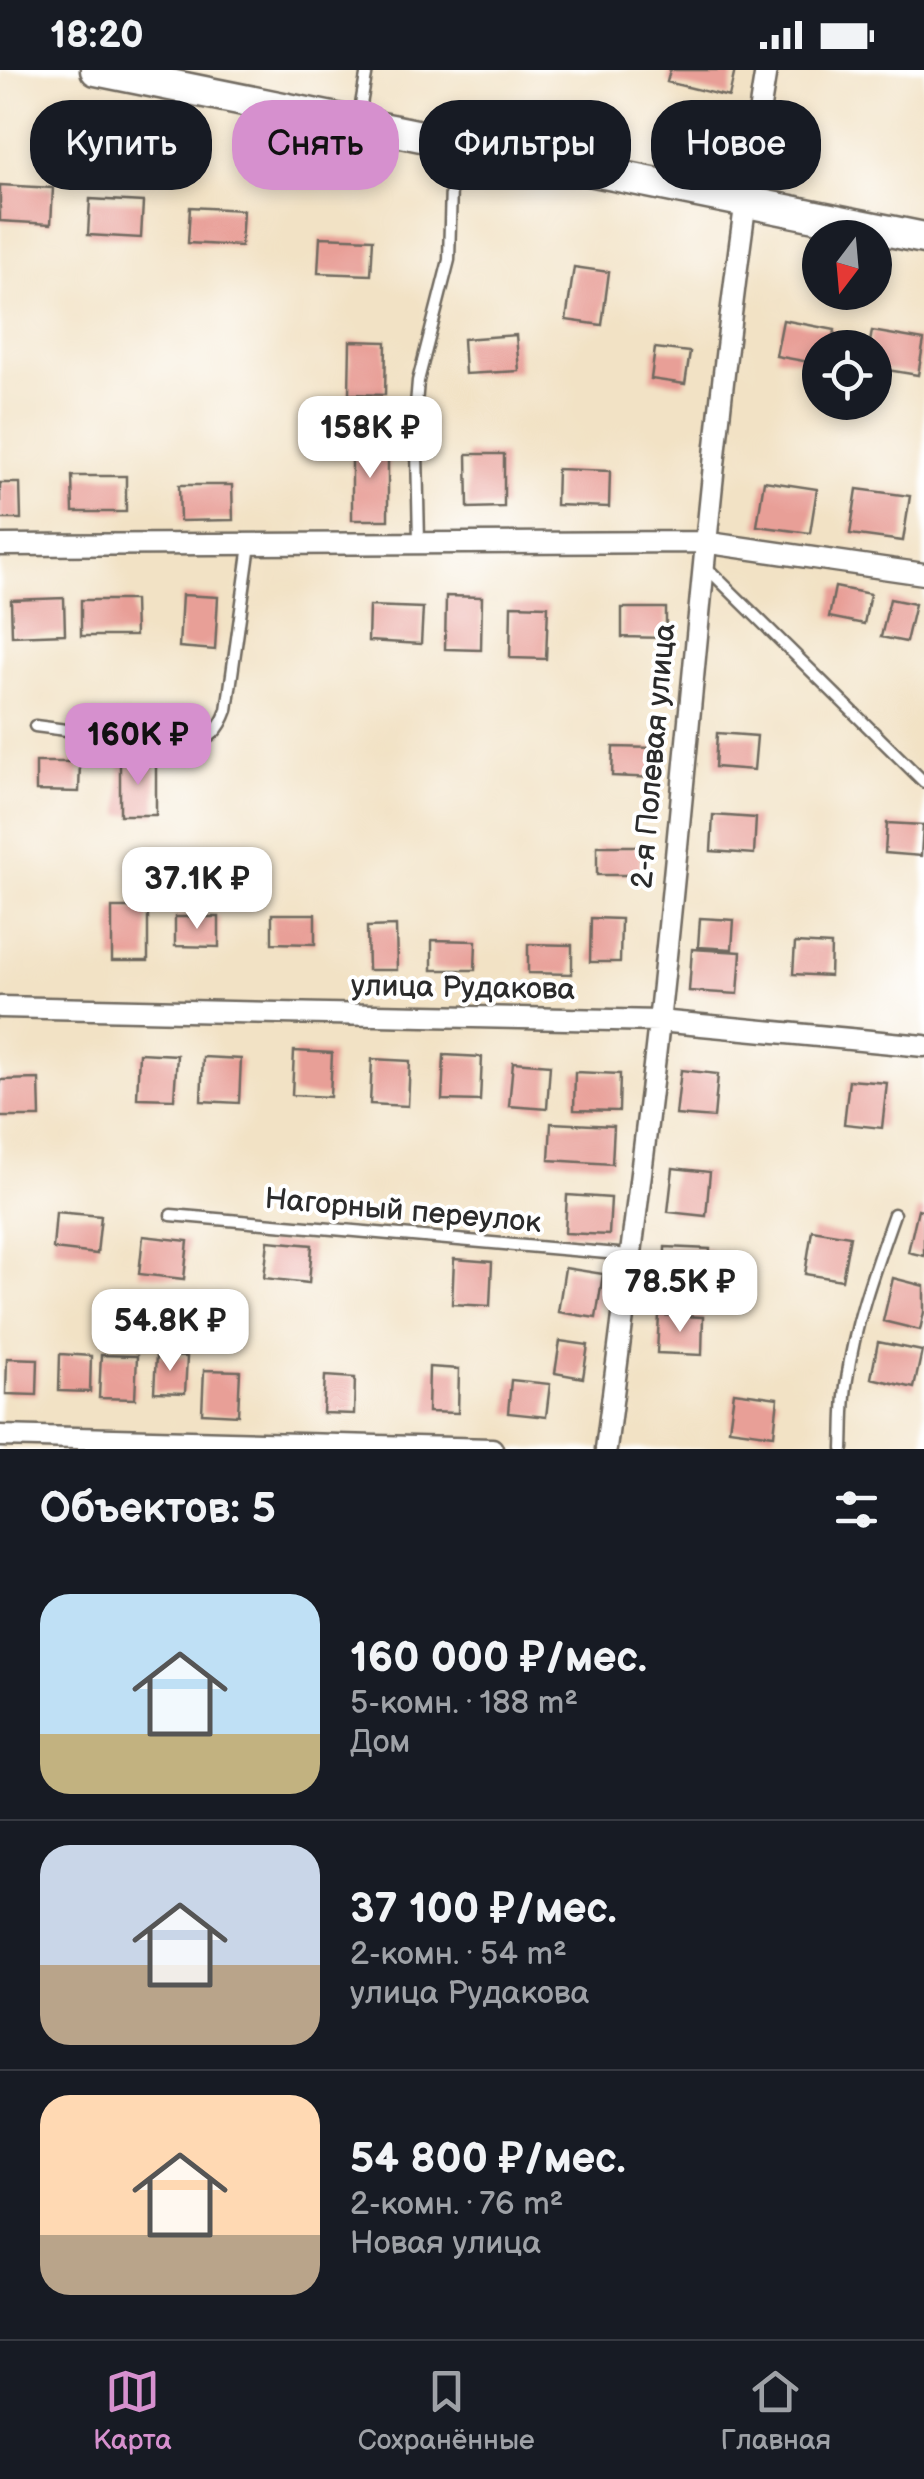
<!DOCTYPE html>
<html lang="ru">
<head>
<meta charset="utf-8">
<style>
  :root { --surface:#171b24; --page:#242831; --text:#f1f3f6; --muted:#9ea1a6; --line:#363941; --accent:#d690ce }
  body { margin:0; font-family:"Balsamiq Sans",sans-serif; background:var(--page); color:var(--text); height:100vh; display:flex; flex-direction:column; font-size:38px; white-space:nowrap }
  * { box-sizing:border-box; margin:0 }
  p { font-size:32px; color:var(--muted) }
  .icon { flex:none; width:55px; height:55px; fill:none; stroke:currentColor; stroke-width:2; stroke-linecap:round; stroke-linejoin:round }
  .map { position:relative; height:1379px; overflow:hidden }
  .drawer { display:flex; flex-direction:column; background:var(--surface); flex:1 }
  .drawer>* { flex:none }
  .hud { position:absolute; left:30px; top:30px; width:865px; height:90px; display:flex; gap:20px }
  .needle { width:65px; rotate:196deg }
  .buttons { position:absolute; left:802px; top:150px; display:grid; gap:20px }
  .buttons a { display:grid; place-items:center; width:90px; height:90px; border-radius:50%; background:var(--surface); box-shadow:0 5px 15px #0003; font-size:50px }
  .price { position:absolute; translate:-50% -85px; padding:0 22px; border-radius:20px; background:#fff; color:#222; font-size:32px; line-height:65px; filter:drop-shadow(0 2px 5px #0008) }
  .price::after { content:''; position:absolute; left:50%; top:60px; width:30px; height:22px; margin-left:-15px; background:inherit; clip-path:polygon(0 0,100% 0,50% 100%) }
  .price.selected { background:var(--accent); color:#111 }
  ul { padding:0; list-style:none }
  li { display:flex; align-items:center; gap:30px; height:250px; padding:0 40px }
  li+li { border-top:2px solid var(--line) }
  li span { display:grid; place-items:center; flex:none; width:280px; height:200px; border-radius:30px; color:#555 }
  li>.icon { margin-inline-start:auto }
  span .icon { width:120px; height:120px; fill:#fffc; stroke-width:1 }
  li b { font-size:42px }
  h2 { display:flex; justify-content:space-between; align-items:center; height:120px; padding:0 40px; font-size:42px }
  .pill { padding:0 35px; border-radius:40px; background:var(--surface); box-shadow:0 5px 15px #0003; font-size:35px; line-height:90px }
  .pill.selected { background:var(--accent); color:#111 }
  .status { display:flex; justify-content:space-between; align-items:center; height:70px; padding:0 50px; background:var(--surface); direction:ltr }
  .status svg { height:28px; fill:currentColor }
  .tab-bar { display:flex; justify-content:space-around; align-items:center; height:140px; border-top:2px solid var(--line); background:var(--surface); font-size:28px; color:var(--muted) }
  .tab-bar a { display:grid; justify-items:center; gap:5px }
  .tab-bar .selected { color:var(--accent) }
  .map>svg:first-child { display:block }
  .building { fill:#e89f97 }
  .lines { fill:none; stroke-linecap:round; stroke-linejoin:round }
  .service-casing { stroke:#716b61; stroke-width:15 }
  .minor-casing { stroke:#716b61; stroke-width:25 }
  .secondary-casing { stroke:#716b61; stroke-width:35 }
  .service { stroke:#fff; stroke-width:10 }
  .minor { stroke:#fff; stroke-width:20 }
  .secondary { stroke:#fff; stroke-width:30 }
  .labels { text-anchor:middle; stroke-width:8; stroke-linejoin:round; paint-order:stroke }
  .street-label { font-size:30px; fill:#2b2b2b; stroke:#fff }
</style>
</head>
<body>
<div class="status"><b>18:20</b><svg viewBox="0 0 49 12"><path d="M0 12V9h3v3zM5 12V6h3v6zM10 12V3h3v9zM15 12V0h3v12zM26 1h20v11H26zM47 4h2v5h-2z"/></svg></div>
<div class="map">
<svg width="924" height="1379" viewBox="0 0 924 1379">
  <rect width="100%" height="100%" fill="#fff"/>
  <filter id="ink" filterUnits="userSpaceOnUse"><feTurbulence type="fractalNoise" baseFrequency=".01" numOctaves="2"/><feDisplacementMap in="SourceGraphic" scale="20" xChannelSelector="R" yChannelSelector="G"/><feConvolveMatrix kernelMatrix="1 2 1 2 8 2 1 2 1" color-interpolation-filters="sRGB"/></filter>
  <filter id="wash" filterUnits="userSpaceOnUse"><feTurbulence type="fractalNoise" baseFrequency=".0048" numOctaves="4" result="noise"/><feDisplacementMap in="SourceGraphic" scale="40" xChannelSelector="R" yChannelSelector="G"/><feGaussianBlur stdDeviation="2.25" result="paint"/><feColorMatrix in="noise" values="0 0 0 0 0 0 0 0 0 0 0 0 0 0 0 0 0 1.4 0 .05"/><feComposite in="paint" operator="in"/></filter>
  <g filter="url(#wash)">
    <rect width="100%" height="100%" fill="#f2e2c5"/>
    <g id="blocks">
      <path class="building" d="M670 0H735L729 27 667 12Z
        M0 115 53 118 51 154 0 151Z
        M90 129 143 132 141 168 88 165Z
        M190 137 243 140 241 176 188 173Z
        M320 167 373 169 371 205 318 203Z
        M574 197 609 202 602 255 566 250Z
        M783 250 835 260 832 278H820V294L776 286Z
        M872 261 924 270 918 305 875 298V278H869Z
        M516 265 519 301 465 304 463 269Z
        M350 271 386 272 385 325 349 324Z
        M655 278 690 282 685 314 651 309Z
        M352 372H388V450H352Z
        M467 384H504V437L468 438Z
        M557 399 610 401 609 437 556 435Z
        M72 406H126V442H73Z
        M764 411 817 419 810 463 757 456Z
        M0 413H20L21 449H0Z
        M179 415H232L233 450 180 451Z
        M857 419 910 426 903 471 850 464Z
        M835 517 870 524 864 554 829 547Z
        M182 525 218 527 215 580 179 577Z
        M446 526 482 527 481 580 445 579Z
        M64 528 65 564 12 566 11 530Z
        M890 529 915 534 906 572 881 567Z
        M81 530H134L135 566H81Z
        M511 535 548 536 546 589 510 588Z
        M369 536 423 538 421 574 368 571Z
        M622 538H666V568L622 567Z
        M717 663 757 666 754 700 715 697Z
        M613 677 657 678 656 708 612 706Z
        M36 692H80L79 722 36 721Z
        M120 692H156V745H120Z
        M713 745 756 748 754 784 711 781Z
        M887 753 923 755 921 786 885 783Z
        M597 776H641V805H597Z
        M112 838H148V891H112Z
        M272 844H315V874L272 873Z
        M175 847H219V877L175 876Z
        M591 848 621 849 620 892H590Z
        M700 848 734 850 732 879 698 877Z
        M396 856 397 900H368L367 857Z
        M432 870 476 871 475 900H432Z
        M795 873 831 875 830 906 793 904Z
        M528 874 572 875V904L528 903Z
        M692 879 741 882 738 924 689 921Z
        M294 981 332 983 330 1027 292 1025Z
        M139 983 177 985 174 1029 137 1028Z
        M444 985 482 987 480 1031 442 1030Z
        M203 987 241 989 239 1033 201 1031Z
        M372 989 410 991 408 1036 370 1034Z
        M513 992 550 995 547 1039 509 1036Z
        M681 1000 718 1004 714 1048 676 1045Z
        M575 1002 620 1004 619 1041 574 1040Z
        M39 1009 40 1047H0V1010Z
        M849 1010 887 1013 882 1058 844 1054Z
        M551 1053 614 1056 612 1094 549 1090Z
        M673 1098 710 1102 706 1146 668 1142Z
        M567 1125 611 1128 609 1165 565 1163Z
        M918 1139 924 1141V1186L908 1182Z
        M56 1142 101 1146 97 1184 53 1179Z
        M812 1160 850 1166 842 1210 805 1204Z
        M143 1166 188 1171 184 1209 139 1204Z
        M268 1171 312 1175 309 1213 264 1208Z
        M665 1177 710 1179 708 1217 664 1215Z
        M454 1189 492 1192 490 1236 452 1234Z
        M565 1198 603 1204 596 1248 558 1242Z
        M893 1208 924 1216V1242L920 1260 883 1251Z
        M659 1245 703 1247 702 1285 657 1283Z
        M560 1271 588 1275 583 1308 555 1303Z
        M878 1272 922 1281 914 1318 871 1308Z
        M60 1284 91 1286 90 1322 59 1321Z
        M101 1285 137 1286 135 1329 99 1328Z
        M156 1285 187 1287 185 1323 154 1322Z
        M7 1288 38 1289 37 1325 6 1324Z
        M429 1297 459 1299 458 1343 428 1342Z
        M204 1300 240 1301 238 1345 202 1343Z
        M325 1306 355 1308 354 1344 323 1343Z
        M511 1310 550 1314 546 1347 508 1343Z
        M734 1322 778 1328 774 1365 729 1359Z"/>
    </g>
  </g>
  <g filter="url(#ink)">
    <use href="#blocks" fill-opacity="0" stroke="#716b61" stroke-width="2.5"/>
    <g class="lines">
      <g class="service-casing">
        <path id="service" d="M358 52 367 0
          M419 472 416 335 418 311 449 190 452 78
          M704 495 924 712
          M35 656 191 676C210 669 220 660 227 640L250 475
          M171 1145 630 1185
          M843 1379C844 1356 843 1332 847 1309 855 1252 875 1198 894 1144"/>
      </g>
      <g class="minor-casing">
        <path id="minor" d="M0 475 703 472 924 504
          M0 937 659 951 924 976
          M0 1366 492 1379
          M606 1379C624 1237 643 1095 659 952 694 634 713 316 766 0"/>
      </g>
      <g class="secondary-casing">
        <path id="secondary" d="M96 0 924 168"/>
      </g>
      <use href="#service" class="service"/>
      <use href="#minor" class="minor"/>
      <use href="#secondary" class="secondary"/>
    </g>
  </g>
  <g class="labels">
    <g class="street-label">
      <text transform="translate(653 686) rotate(-85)" y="10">2-я Полевая улица</text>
      <text transform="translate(463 917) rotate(1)" y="10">улица Рудакова</text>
      <text transform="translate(403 1140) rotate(5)" y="10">Нагорный переулок</text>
    </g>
  </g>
</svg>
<div class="buttons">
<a><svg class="needle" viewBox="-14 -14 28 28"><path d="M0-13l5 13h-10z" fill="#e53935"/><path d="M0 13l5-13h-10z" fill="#9ea1a6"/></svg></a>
<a><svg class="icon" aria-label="locate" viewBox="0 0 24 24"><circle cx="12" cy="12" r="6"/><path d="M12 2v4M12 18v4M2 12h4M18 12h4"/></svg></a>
</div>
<b class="price" style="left:370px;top:411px">158K ₽</b>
<b class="price selected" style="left:138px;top:718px">160K ₽</b>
<b class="price" style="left:197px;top:862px">37.1K ₽</b>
<b class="price" style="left:680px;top:1265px">78.5K ₽</b>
<b class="price" style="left:170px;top:1304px">54.8K ₽</b>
<div class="hud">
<a class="pill">Купить</a>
<a class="pill selected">Снять</a>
<a class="pill">Фильтры</a>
<a class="pill">Новое</a>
</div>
</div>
<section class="drawer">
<h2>Объектов: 5<svg class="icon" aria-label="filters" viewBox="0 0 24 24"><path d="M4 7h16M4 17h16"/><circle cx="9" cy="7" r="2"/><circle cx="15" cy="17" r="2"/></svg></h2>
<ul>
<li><span style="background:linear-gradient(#bfe0f5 70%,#c2b280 0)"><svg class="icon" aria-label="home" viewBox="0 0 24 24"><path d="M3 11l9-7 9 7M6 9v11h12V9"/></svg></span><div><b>160 000 ₽/мес.</b><p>5-комн. · 188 m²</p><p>Дом</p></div></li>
<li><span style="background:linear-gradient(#c9d6e8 60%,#b9a48a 0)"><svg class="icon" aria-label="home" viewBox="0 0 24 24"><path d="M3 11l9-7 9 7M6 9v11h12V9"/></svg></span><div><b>37 100 ₽/мес.</b><p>2-комн. · 54 m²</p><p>улица Рудакова</p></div></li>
<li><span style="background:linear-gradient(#ffd9b3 70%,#b9a48a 0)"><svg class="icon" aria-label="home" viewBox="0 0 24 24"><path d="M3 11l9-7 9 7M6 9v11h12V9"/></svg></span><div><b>54 800 ₽/мес.</b><p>2-комн. · 76 m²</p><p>Новая улица</p></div></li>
</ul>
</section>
<nav class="tab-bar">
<a class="selected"><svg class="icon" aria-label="map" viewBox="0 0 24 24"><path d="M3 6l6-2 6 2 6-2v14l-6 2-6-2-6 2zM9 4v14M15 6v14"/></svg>Карта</a>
<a><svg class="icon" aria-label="saved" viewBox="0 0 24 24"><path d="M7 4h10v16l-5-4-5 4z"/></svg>Сохранённые</a>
<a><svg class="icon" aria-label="home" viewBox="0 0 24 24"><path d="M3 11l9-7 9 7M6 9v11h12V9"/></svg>Главная</a>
</nav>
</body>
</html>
